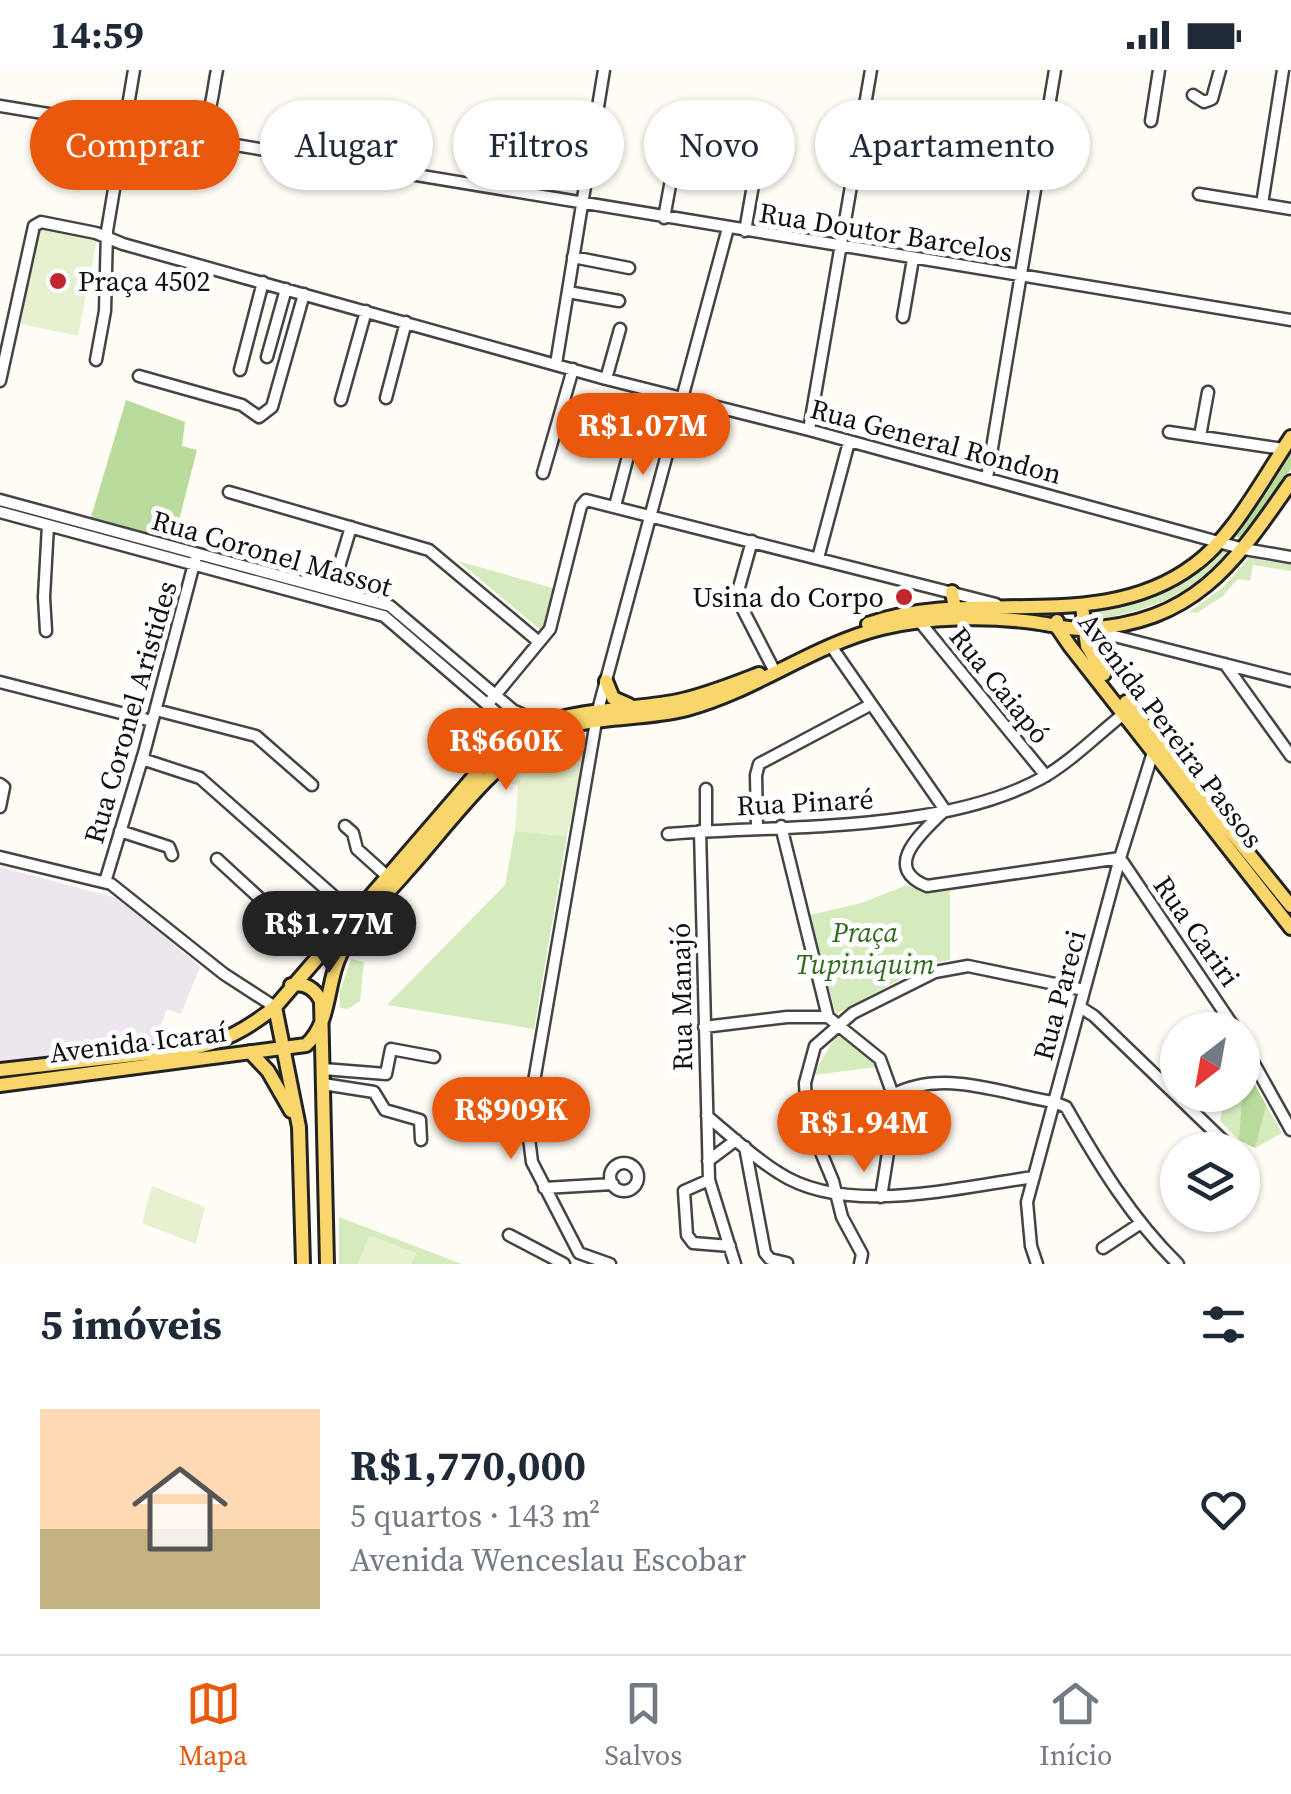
<!DOCTYPE html>
<html lang="pt">
<head>
<meta charset="utf-8">
<style>
  :root { --surface:#fff; --page:#f2f2f3; --text:#1f2937; --muted:#747a83; --line:#e0e1e3; --accent:#ea580c }
  body { margin:0; font-family:"Source Serif 4",serif; background:var(--page); color:var(--text); height:100vh; display:flex; flex-direction:column; font-size:38px; white-space:nowrap }
  * { box-sizing:border-box; margin:0 }
  p { font-size:32px; color:var(--muted) }
  .icon { flex:none; width:55px; height:55px; fill:none; stroke:currentColor; stroke-width:2; stroke-linecap:round; stroke-linejoin:round }
  .map { position:relative; height:1194px; overflow:hidden }
  .drawer { display:flex; flex-direction:column; background:var(--surface); flex:1 }
  .drawer>* { flex:none }
  .hud { position:absolute; left:30px; top:30px; width:1232px; height:90px; display:flex; gap:20px }
  .needle { width:65px; rotate:211deg }
  .fabs { position:absolute; left:1160px; top:942px; display:grid; gap:20px }
  .fabs a { display:grid; place-items:center; width:100px; height:100px; border-radius:50%; background:var(--surface); box-shadow:0 2px 8px #0004; font-size:50px }
  .price { position:absolute; translate:-50% -85px; padding:0 22px; border-radius:35px; background:var(--accent); color:#fff; font-size:32px; line-height:65px; filter:drop-shadow(0 2px 5px #0008) }
  .price::after { content:''; position:absolute; left:50%; top:60px; width:30px; height:22px; margin-left:-15px; background:inherit; clip-path:polygon(0 0,100% 0,50% 100%) }
  .price.selected { background:#222; color:#fff }
  ul { padding:0; list-style:none }
  li { display:flex; align-items:center; gap:30px; height:250px; padding:0 40px }
  li span { display:grid; place-items:center; flex:none; width:280px; height:200px; border-radius:0px; color:#555 }
  li>.icon { margin-inline-start:auto }
  span .icon { width:120px; height:120px; fill:#fffc; stroke-width:1 }
  li b { font-size:42px }
  h2 { display:flex; justify-content:space-between; align-items:center; height:120px; padding:0 40px; font-size:42px }
  .chip { padding:0 35px; border-radius:45px; background:var(--surface); box-shadow:0 2px 8px #0004; font-size:35px; line-height:90px }
  .chip.selected { background:var(--accent); color:#fff }
  .status { display:flex; justify-content:space-between; align-items:center; height:70px; padding:0 50px; background:var(--surface); direction:ltr }
  .status svg { height:28px; fill:currentColor }
  .tabs { display:flex; justify-content:space-around; align-items:center; height:140px; border-top:2px solid var(--line); background:var(--surface); font-size:28px; color:var(--muted) }
  .tabs a { display:grid; justify-items:center; gap:5px }
  .tabs .selected { color:var(--accent) }
  .map>svg:first-child { display:block }
  .industrial { fill:#eee6ef }
  .green { fill:#d5ebbd }
  .forest { fill:#b9dc9c }
  .pitch { fill:#e6f2cf }
  .lines { fill:none; stroke-linecap:round; stroke-linejoin:round }
  .minor-casing { stroke:#444; stroke-width:15 }
  .major-casing { stroke:#222; stroke-width:18 }
  .minor { stroke:#fff; stroke-width:10 }
  .major { stroke:#f9d66b; stroke-width:12 }
  .poi-dot { fill:#c4262e; stroke:#fff; stroke-width:4 }
  .labels { text-anchor:middle; stroke-width:10; stroke-linejoin:round; paint-order:stroke }
  .street-label { font-size:28px; fill:#111; stroke:#fff }
  .poi-label { font-size:28px; fill:#111; stroke:#fff; text-anchor:start }
  .park-label { font-size:28px; font-style:italic; fill:#2f6b1f; stroke:#fff }
</style>
</head>
<body>
<div class="status"><b>14:59</b><svg viewBox="0 0 49 12"><path d="M0 12V9h3v3zM5 12V6h3v6zM10 12V3h3v9zM15 12V0h3v12zM26 1h20v11H26zM47 4h2v5h-2z"/></svg></div>
<div class="map">
<svg width="1291" height="1194" viewBox="0 0 1291 1194">
  <rect width="100%" height="100%" fill="#fffdf5"/>
  <path class="industrial" d="M0 797 121 829 200 897 181 944 167 939 153 974 0 992Z"/>
  <path class="green" d="M1220 478H1225L1228 487C1189 526 1142 544 1088 550L1086 540C1147 535 1173 512 1220 478Z
    M1249 488 1291 495V501L1253 495 1250 511 1238 509 1223 526 1197 543 1189 542 1222 518Z
    M458 491 556 519 549 550 543 562Z
    M515 761 567 766 534 959 387 935 505 815Z
    M907 815 925 823 950 821V890L929 894 836 944 810 845 861 833Z
    M351 889 364 892 360 931 348 939 340 938V921Z
    M838 962 878 997 813 1005Z
    M1251 1008 1282 1063 1255 1078 1239 1070 1220 1051C1224 1035 1224 1025 1242 1025L1243 1015Z
    M339 1147 462 1194H339Z"/>
  <path class="forest" d="M126 330 185 352 182 376 197 380 174 470 91 447Z
    M1291 376V399L1245 467H1236L1233 463Z
    M1251 1008 1266 1035 1255 1078 1239 1070 1243 1015Z"/>
  <path class="pitch" d="M37 157 97 168 78 266 21 254Z
    M589 668 567 766 515 761 518 715 499 711 552 675Z
    M152 1116 205 1137 196 1174 142 1153Z
    M369 1165 416 1183 412 1194H358Z"/>
  <g class="lines">
    <g class="minor-casing">
      <path id="minor" d="M1193 25 1204 32 1212 29 1220 0
        M0 36 1291 250
        M1151 51 1159 0
        M191 69C212 57 212 22 217 0
        M1199 124 1291 139
        M1262 134 1283 0
        M664 148 683 45
        M745 161 756 98
        M573 187 629 198
        M568 222 619 231
        M903 247 913 189
        M267 287 286 219
        M96 290 105 241 107 161 134 0
        M556 294 604 0
        M240 300 263 212
        M139 306 242 335 259 347 272 337 304 224
        M606 309 620 259
        M0 311 34 156 41 152 96 163 123 174 606 309 809 360 1244 479 1291 487
        M386 328 406 252
        M341 330 366 241
        M809 360 871 0
        M1169 362 1283 379
        M1200 366 1208 322
        M543 403 573 299
        M987 408 1055 0
        M229 422 429 480 539 572
        M0 430 390 536 514 641 525 666
        M615 436 632 371
        M0 442 384 546 511 655 515 665
        M752 471 738 521V530L773 598
        M818 488 849 372
        M332 520 351 457
        M920 552 1046 706
        M1091 560 1291 611
        M46 561 44 527 48 455
        M831 576 945 740
        M1225 594 1291 686
        M0 612 152 651
        M488 634 550 559 581 436 586 430 996 534
        M156 640 256 666 312 715
        M515 641 528 647 551 649
        M142 689 200 708 354 844
        M0 714 4 717 0 737
        M945 740C925 760 879 797 927 816L1120 788 1236 960
        M345 756 353 763 357 779 387 806
        M781 756 828 947
        M757 757 756 705 759 694 870 635
        M120 761 169 777 172 785
        M700 761 709 1110 735 1194
        M706 761V719
        M668 764C781 755 942 763 1042 708 1072 691 1099 663 1126 642
        M0 787 111 814 224 904 275 937
        M217 789 280 847
        M105 812 144 683 195 490
        M287 853 320 884
        M1080 937 1094 946 1233 1080
        M704 957 787 947H828L880 989 893 1025V1051L881 1127
        M1242 972 1291 1060
        M323 999 386 1004 391 979 434 987
        M323 1014 374 1022 385 1040 420 1050 421 1070
        M893 1025C942 998 1002 1024 1054 1032L1066 1037C1098 1093 1131 1148 1178 1194
        M707 1046C730 1065 753 1087 779 1103 846 1147 959 1117 1034 1107
        M745 1077 765 1183 770 1189 787 1193
        M708 1091 736 1070
        M610 1107a14 14 0 1 1 28 0a14 14 0 1 1-28 0Z
        M709 1110 684 1121 687 1165 693 1173 730 1176
        M544 1118 613 1114
        M509 1165 564 1194
        M1103 1178 1141 1153
        M610 1194 579 1183 532 1092 527 1052 598 640 728 158
        M860 1194 862 1184 842 1147 833 1111 807 1049 805 1013 815 976 853 943 935 902 968 896 1084 920
        M1037 1194 1031 1176 1027 1132 1120 788 1154 679"/>
    </g>
    <g class="major-casing">
      <path id="major" d="M952 522 955 539
        M1082 536 1087 576 1104 604
        M1057 551V557L1070 576 1291 858
        M868 554C974 516 1100 566 1194 495 1233 467 1264 407 1291 367
        M606 611 613 628 629 635
        M1126 632 1291 836
        M291 915C305 912 315 919 321 931L327 1194
        M275 937 299 1057 303 1194
        M250 982 268 1001 291 1041
        M0 1000 188 979C223 973 247 959 275 937L495 682C551 634 611 644 678 631 706 625 733 614 759 604
        M0 1015 306 975C331 953 326 914 340 885 354 854 384 828 406 802 445 759 489 696 539 668 585 643 637 652 687 639 755 621 813 575 882 558 928 547 986 546 1033 552 1050 554 1068 560 1085 559 1195 553 1234 494 1291 412"/>
    </g>
    <use href="#minor" class="minor"/>
    <use href="#major" class="major"/>
  </g>
  <g class="poi-dot">
    <circle cx="58" cy="211" r="10"/>
    <circle cx="904" cy="527" r="10"/>
  </g>
  <g class="labels">
    <g class="street-label">
      <text transform="translate(886 162) rotate(9)" y="10">Rua Doutor Barcelos</text>
      <text transform="translate(936 371) rotate(15)" y="10">Rua General Rondon</text>
      <text transform="translate(272 483) rotate(16)" y="10">Rua Coronel Massot</text>
      <text transform="translate(1000 615) rotate(51)" y="10">Rua Caiapó</text>
      <text transform="translate(130 642) rotate(-74)" y="10">Rua Coronel Aristides</text>
      <text transform="translate(1171 660) rotate(53)" y="10">Avenida Pereira Passos</text>
      <text transform="translate(805 732) rotate(-3)" y="10">Rua Pinaré</text>
      <text transform="translate(1197 861) rotate(55)" y="10">Rua Cariri</text>
      <text transform="translate(1059 925) rotate(-75)" y="10">Rua Pareci</text>
      <text transform="translate(681 927) rotate(-91)" y="10">Rua Manajó</text>
      <text transform="translate(138 972) rotate(-7)" y="10">Avenida Icaraí</text>
    </g>
    <g class="poi-label">
      <text x="78" y="221">Praça 4502</text>
      <text x="884" y="537" text-anchor="end">Usina do Corpo</text>
    </g>
    <g class="park-label">
      <text x="865" y="872">Praça<tspan x="865" dy="32">Tupiniquim</tspan></text>
    </g>
  </g>
</svg>
<div class="fabs">
<a><svg class="needle" viewBox="-14 -14 28 28"><path d="M0-13l5 13h-10z" fill="#e53935"/><path d="M0 13l5-13h-10z" fill="#747a83"/></svg></a>
<a><svg class="icon" aria-label="layers" viewBox="0 0 24 24"><path d="M12 4l9 5-9 5-9-5zM3 14l9 5 9-5"/></svg></a>
</div>
<b class="price" style="left:643px;top:408px">R$1.07M</b>
<b class="price" style="left:506px;top:723px">R$660K</b>
<b class="price selected" style="left:329px;top:906px">R$1.77M</b>
<b class="price" style="left:511px;top:1092px">R$909K</b>
<b class="price" style="left:864px;top:1105px">R$1.94M</b>
<div class="hud">
<a class="chip selected">Comprar</a>
<a class="chip">Alugar</a>
<a class="chip">Filtros</a>
<a class="chip">Novo</a>
<a class="chip">Apartamento</a>
</div>
</div>
<section class="drawer">
<h2>5 imóveis<svg class="icon" aria-label="filters" viewBox="0 0 24 24"><path d="M4 7h16M4 17h16"/><circle cx="9" cy="7" r="2"/><circle cx="15" cy="17" r="2"/></svg></h2>
<ul>
<li><span style="background:linear-gradient(#ffd9b3 60%,#c2b280 0)"><svg class="icon" aria-label="home" viewBox="0 0 24 24"><path d="M3 11l9-7 9 7M6 9v11h12V9"/></svg></span><div><b>R$1,770,000</b><p>5 quartos · 143 m²</p><p>Avenida Wenceslau Escobar</p></div><svg class="icon" aria-label="heart" viewBox="0 0 24 24"><path d="M12 20l-8-8c-3-5 5-10 8-4 3-6 11-1 8 4z"/></svg></li>
</ul>
</section>
<nav class="tabs">
<a class="selected"><svg class="icon" aria-label="map" viewBox="0 0 24 24"><path d="M3 6l6-2 6 2 6-2v14l-6 2-6-2-6 2zM9 4v14M15 6v14"/></svg>Mapa</a>
<a><svg class="icon" aria-label="saved" viewBox="0 0 24 24"><path d="M7 4h10v16l-5-4-5 4z"/></svg>Salvos</a>
<a><svg class="icon" aria-label="home" viewBox="0 0 24 24"><path d="M3 11l9-7 9 7M6 9v11h12V9"/></svg>Início</a>
</nav>
</body>
</html>
